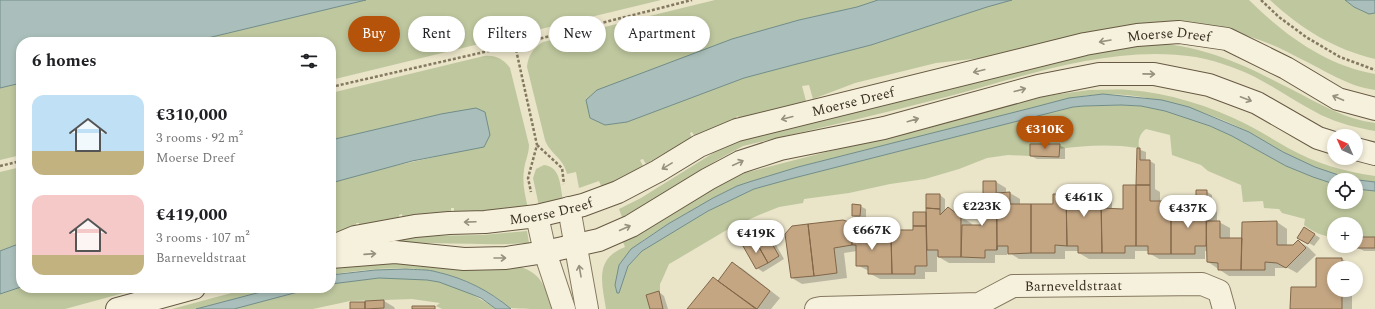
<!DOCTYPE html>
<html lang="en">
<head>
<meta charset="utf-8">
<style>
  :root { --surface:#fff; --page:#f2f2f2; --text:#202124; --muted:#757577; --accent:#b45309 }
  body { margin:0; font-family:Spectral,serif; background:var(--page); color:var(--text); height:100vh; display:flex; flex-direction:column; font-size:15px; white-space:nowrap }
  * { box-sizing:border-box; margin:0 }
  p { font-size:13px; color:var(--muted) }
  .icon { flex:none; width:22px; height:22px; fill:none; stroke:currentColor; stroke-width:2; stroke-linecap:round; stroke-linejoin:round }
  .map { position:relative; flex:1; overflow:hidden }
  .drawer { position:absolute; left:16px; top:37px; width:320px; height:256px; display:flex; flex-direction:column; background:var(--surface); border-radius:16px; box-shadow:0 2px 6px #0003 }
  .drawer>* { flex:none }
  .guide { position:absolute; left:348px; top:16px; width:380px; height:36px; display:flex; gap:8px }
  .needle { width:26px; rotate:315deg }
  .fabs { position:absolute; left:1327px; top:129px; display:grid; gap:8px }
  .fabs a { display:grid; place-items:center; width:36px; height:36px; border-radius:50%; background:var(--surface); box-shadow:0 2px 6px #0003; font-size:20px }
  .price { position:absolute; translate:-50% -34px; padding:0 9px; border-radius:14px; background:#fff; color:#222; font-size:13px; line-height:26px; filter:drop-shadow(0 1px 2px #0008) }
  .price::after { content:''; position:absolute; left:50%; top:24px; width:12px; height:9px; margin-left:-6px; background:inherit; clip-path:polygon(0 0,100% 0,50% 100%) }
  .price.selected { background:var(--accent); color:#fff }
  ul { padding:0; list-style:none }
  li { display:flex; align-items:center; gap:12px; height:100px; padding:0 16px }
  li span { display:grid; place-items:center; flex:none; width:112px; height:80px; border-radius:12px; color:#555 }
  li>.icon { margin-inline-start:auto }
  span .icon { width:48px; height:48px; fill:#fffc; stroke-width:1 }
  li b { font-size:17px }
  h2 { display:flex; justify-content:space-between; align-items:center; height:48px; padding:0 16px; font-size:17px }
  .pill { padding:0 14px; border-radius:18px; background:var(--surface); box-shadow:0 2px 6px #0003; font-size:14px; line-height:36px }
  .pill.selected { background:var(--accent); color:#fff }
  .map>svg:first-child { display:block }
  .green { fill:#bec79e }
  .water { fill:#aabfbb; stroke:#718d89 }
  .shadow { fill:#0003 }
  .building { fill:#c4a683; stroke:#816648 }
  .lines { fill:none; stroke-linecap:round; stroke-linejoin:round }
  .street-casing { stroke:#857860; stroke-width:24 }
  .secondary-casing { stroke:#675943; stroke-width:24 }
  .path { stroke:#857860; stroke-width:2.5; stroke-dasharray:3 2; stroke-linecap:butt }
  .street { stroke:#f6f1dc; stroke-width:22 }
  .secondary { stroke:#f6f1dc; stroke-width:22 }
  .oneway { stroke:#96907f }
  .labels { text-anchor:middle; stroke-width:3.5; stroke-linejoin:round; paint-order:stroke }
  .street-label { font-size:14px; fill:#372e22; stroke:#f2eed8 }
</style>
</head>
<body>
<div class="map">
<svg width="1375" height="309" viewBox="0 0 1375 309">
  <rect width="100%" height="100%" fill="#eae4c9"/>
  <path class="green" d="M366 0H661L331 80V42H191Z
    M715 0H878L857 7 799 20 590 118 605 125 627 122 744 78 793 65 871 45 987 7 1012 0H1249C1283 34 1326 66 1375 74V90C1347 86 1326 71 1301 59 1278 46 1255 37 1229 31L936 63 855 83 813 99 809 85 802 86 806 101 782 111 740 122 738 116 736 117 737 123 695 137 692 132 690 133 692 139 661 155 646 164 643 159 640 160 643 166 607 185 602 188 599 181 579 188 576 172 567 174C563 157 550 154 545 140L527 67C528 56 533 48 543 42Z
    M1270 0H1345C1353 6 1364 15 1375 13V59C1334 49 1301 29 1270 0Z
    M1157 43C1210 48 1244 65 1291 89 1318 103 1344 119 1375 123V131C1357 128 1338 123 1321 115 1299 104 1278 89 1255 77 1240 69 1213 60 1196 57 1111 44 1026 76 946 97 878 115 810 130 743 146L719 159 634 211 622 217 619 209 641 198 731 142 1060 57Z
    M484 56C496 55 503 59 510 68L529 145C529 154 525 161 524 170 522 183 525 195 528 208L454 215V208H451V215L403 220 402 214 399 215 400 221 360 229 359 223H356L357 229 331 236V183L376 170 448 154 441 114 331 140V93Z
    M21 83V155L0 160V88Z
    M1089 90C1102 90 1116 89 1129 90 1169 93 1210 106 1246 124 1260 131 1274 140 1288 148 1315 163 1345 172 1375 176V182C1343 179 1311 168 1283 152 1271 146 1261 138 1249 132 1205 110 1152 94 1103 94 1079 95 1055 102 1031 108L798 167 749 182 737 186 713 198 668 224 642 241 619 265 615 288 619 293 628 266 642 251 708 211 754 189 790 179 1073 107 1084 106 1121 105 1141 106 1165 111 1210 126 1232 136 1286 166 1313 177 1334 184V202H1356V189L1375 191V237H1357L1356 241V224H1334V238C1322 235 1314 233 1304 225L1305 219 1282 213 1279 209 1264 208 1263 201 1243 202 1241 185 1208 171 1201 165 1172 155 1170 135 1146 129C1139 134 1138 141 1139 148 1112 144 1086 145 1059 149V144H1031L1030 156 1008 155 987 158 959 169 925 179 890 184 849 193 804 199 803 203 779 207 759 215 730 228 676 260 669 264 662 280 660 284V297L659 291 646 295 650 309H606C602 283 594 259 625 247L621 237 725 180 741 174 791 161 1046 96Z
    M544 165C561 167 560 186 563 200L539 206 533 178 536 169Z
    M21 167V243L0 251V172Z
    M527 231 529 243C484 246 441 242 397 243L396 239 422 236 483 235Z
    M361 262 514 265C542 272 544 285 553 309 545 309 516 309 510 308 506 306 503 302 499 299 487 291 474 284 461 279 421 263 372 268 331 275V267Z
    M379 278C395 278 413 277 429 280 453 284 476 295 496 309H442L436 306 440 303 412 299 384 300 350 301 313 309H234L313 288H331V284Z
    M21 287V288H142L65 309H0V294Z
    M250 288H276L196 309H172Z"/>
  <path class="water" d="M0 0H366L191 42H21V83L0 88Z
    M878 0H1012L987 7 871 45 793 65 744 78 627 122 605 125 590 118 586 100 597 90 732 39 799 20 857 7Z
    M1345 0H1375V13L1369 14 1354 7Z
    M1103 94 1162 100 1189 107 1249 132 1283 152 1315 167 1350 179 1375 182V191L1356 189V180H1334V184L1313 177 1286 166 1232 136 1210 126 1165 111 1141 106 1121 105 1084 106 1073 107 790 179 754 189 708 211 642 251 628 266 619 293H617L615 285 619 265 631 249 668 224 713 198 737 186 749 182 798 167 1031 108 1069 98Z
    M476 108 485 112 490 135 484 147 412 161 331 183V140L441 114Z
    M21 243V287L0 294V251Z
    M406 269C416 270 427 269 437 272 464 278 490 291 511 309H496L481 298 471 294 439 282 427 280 379 278 331 284V275L375 270Z
    M276 288H313L234 309H196Z"/>
  <path class="shadow" d="M1059 145 1065 148V159H1037L1031 156Z
    M1138 149 1146 152V161H1150L1155 164V189L1160 192V202H1171L1182 208 1194 209 1206 191 1212 195V207H1209L1217 212V222H1219L1230 228V239H1243L1277 222 1287 229V246H1293L1298 241 1308 247 1316 255 1297 273 1288 268H1275V276H1229L1208 262 1207 251H1205V259H1159L1149 253V251H1135V259H1089L1079 253V251H1065V259H1019L1008 252 1007 255H995V263H949L937 256V272H925V279H880L869 273V271L857 265V251L844 253 847 278 802 284 792 278 856 226H870L880 232V242H892L915 231 914 213H927L940 195 945 199V211L948 208 972 224V226H984L996 182 1006 188V193H1010L1020 199V205H1054V195H1067V187H1101L1112 193V210H1124L1140 186Z
    M860 206 866 209V219H859L853 216Z
    M1305 228 1320 238 1314 246 1299 237Z
    M766 234 772 238 784 259 763 272 757 268Z
    M1375 238V251H1364L1358 248Z
    M1317 259H1342L1352 265V268H1334V290H1352V309H1291L1317 288Z
    M733 263 743 269 780 298 771 309H688L713 278 719 281Z
    M659 292 664 296 668 309H651Z
    M384 301 394 307 395 309H351L365 303Z"/>
  <path class="building" d="M1030 144H1060L1059 157 1030 156Z
    M1137 148H1140V160H1150V185H1136Z
    M983 181H996L997 250H985V258L961 257 962 225H983Z
    M1123 185H1136V246H1125V253H1102L1101 208 1123 209Z
    M1136 185H1150V201H1171V254H1148V246H1136Z
    M1066 186H1101L1102 253H1078V246H1067Z
    M1196 190H1207V205H1196Z
    M1010 192V204H1031V253L1008 254V246H997V250V193Z
    M926 194H940V209L926 208Z
    M1053 194H1066L1067 246 1055 245V253H1031V204H1053Z
    M852 204 861 205 860 216H852Z
    M1193 205H1207L1206 246H1195V254H1171V207L1193 208Z
    M948 207 961 217V257H938V250H927L926 208 940 209V215Z
    M913 212H926V226H913Z
    M843 220 852 223V245L834 248 837 273 814 276 808 224Z
    M1206 221H1220V238H1242L1241 270H1218V263L1207 262Z
    M1277 221V245H1293L1298 240 1306 248 1286 268 1277 263 1265 262V270H1241L1242 222Z
    M852 223 856 225H870V241H891L892 274H868V266H856V245H852Z
    M808 224 814 276 791 278 785 234 792 226Z
    M913 226H926L927 266H915V274H892L891 230H913Z
    M1304 227 1315 234 1308 244 1297 238Z
    M766 233 779 256 768 263 755 240Z
    M1357 237H1375V248H1357Z
    M755 240 768 263 756 269 743 246Z
    M1316 258H1342V268H1334V290H1342V309H1290L1291 287H1316Z
    M732 262 770 291 757 309 718 281Z
    M713 277 718 281 756 309H687Z
    M659 291 663 309H650L646 295Z
    M384 300V308L365 309V301Z
    M350 302H365V309H350Z
    M412 306H435V309H412Z"/>
  <g class="lines">
    <g class="street-casing">
      <g id="street">
        <path d="M569 208 587 309"/>
        <path d="M537 216 545 252 564 309"/>
        <path id="s1" d="M816 309 821 308 979 304 1013 286 1202 284 1219 291 1224 309"/>
      </g>
    </g>
    <g class="secondary-casing">
      <g id="secondary">
        <path d="M1356 149 1375 154"/>
        <path id="s2" d="M331 247 355 237 415 226 449 223 485 222 537 216 583 205 618 192 658 171 699 146 737 130 1085 44 1137 35 1179 32 1227 39 1286 68 1338 99 1375 109"/>
        <path d="M331 257 395 252 464 259 506 258 545 252 599 240 631 226 708 179 740 162 780 149 884 128 1038 86 1099 74H1154L1209 85 1257 103 1318 138 1334 143"/>
        <path d="M117 309 194 288"/>
      </g>
    </g>
    <path class="path" d="M1261 0 1279 17 1306 37 1340 57 1375 70
      M515 45 537 145 528 178 531 192
      M331 87 515 45 692 0
      M537 145 562 168 564 184
      M0 166 21 161"/>
    <use href="#street" class="street"/>
    <use href="#secondary" class="secondary"/>
  </g>
  <defs><path id="oneway-shaft" d="M-6 0H5M1.5-3L5.5 0L1.5 3" fill="none" stroke-width="1.6" stroke-linecap="round" stroke-linejoin="round"/></defs>
  <g class="oneway">
    <use href="#oneway-shaft" transform="translate(1105 41) rotate(170)"/>
    <use href="#oneway-shaft" transform="translate(979 71) rotate(166)"/>
    <use href="#oneway-shaft" transform="translate(1149 74) rotate(1)"/>
    <use href="#oneway-shaft" transform="translate(1020 90) rotate(-15)"/>
    <use href="#oneway-shaft" transform="translate(1338 98) rotate(-157)"/>
    <use href="#oneway-shaft" transform="translate(1246 99) rotate(21)"/>
    <use href="#oneway-shaft" transform="translate(787 118) rotate(166)"/>
    <use href="#oneway-shaft" transform="translate(913 120) rotate(-16)"/>
    <use href="#oneway-shaft" transform="translate(738 163) rotate(-25)"/>
    <use href="#oneway-shaft" transform="translate(667 166) rotate(149)"/>
    <use href="#oneway-shaft" transform="translate(470 222) rotate(178)"/>
    <use href="#oneway-shaft" transform="translate(625 228) rotate(-24)"/>
    <use href="#oneway-shaft" transform="translate(370 254) rotate(-4)"/>
    <use href="#oneway-shaft" transform="translate(500 258)"/>
    <use href="#oneway-shaft" transform="translate(580 271) rotate(-100)"/>
  </g>
  <g class="labels">
    <g class="street-label">
      <text dy="5" stroke="none"><textPath href="#s2" startOffset="872">Moerse Dreef</textPath></text>
      <text dy="5" stroke="none"><textPath href="#s2" startOffset="548">Moerse Dreef</textPath></text>
      <text dy="5" stroke="none"><textPath href="#s2" startOffset="224">Moerse Dreef</textPath></text>
      <text dy="5" stroke="none"><textPath href="#s1" startOffset="262">Barneveldstraat</textPath></text>
    </g>
  </g>
</svg>
<div class="fabs">
<a><svg class="needle" viewBox="-14 -14 28 28"><path d="M0-13l5 13h-10z" fill="#e53935"/><path d="M0 13l5-13h-10z" fill="#757577"/></svg></a>
<a><svg class="icon" aria-label="locate" viewBox="0 0 24 24"><circle cx="12" cy="12" r="6"/><path d="M12 2v4M12 18v4M2 12h4M18 12h4"/></svg></a>
<a>+</a>
<a>−</a>
</div>
<b class="price selected" style="left:1045px;top:150px">€310K</b>
<b class="price" style="left:1084px;top:218px">€461K</b>
<b class="price" style="left:982px;top:227px">€223K</b>
<b class="price" style="left:1188px;top:229px">€437K</b>
<b class="price" style="left:872px;top:251px">€667K</b>
<b class="price" style="left:756px;top:254px">€419K</b>
<div class="guide">
<a class="pill selected">Buy</a>
<a class="pill">Rent</a>
<a class="pill">Filters</a>
<a class="pill">New</a>
<a class="pill">Apartment</a>
</div>
<section class="drawer">
<h2>6 homes<svg class="icon" aria-label="filters" viewBox="0 0 24 24"><path d="M4 7h16M4 17h16"/><circle cx="9" cy="7" r="2"/><circle cx="15" cy="17" r="2"/></svg></h2>
<ul>
<li><span style="background:linear-gradient(#bfe0f5 70%,#c2b280 0)"><svg class="icon" aria-label="home" viewBox="0 0 24 24"><path d="M3 11l9-7 9 7M6 9v11h12V9"/></svg></span><div><b>€310,000</b><p>3 rooms · 92 m²</p><p>Moerse Dreef</p></div></li>
<li><span style="background:linear-gradient(#f6c9c9 75%,#c2b280 0)"><svg class="icon" aria-label="home" viewBox="0 0 24 24"><path d="M3 11l9-7 9 7M6 9v11h12V9"/></svg></span><div><b>€419,000</b><p>3 rooms · 107 m²</p><p>Barneveldstraat</p></div></li>
</ul>
</section>
</div>
</body>
</html>
